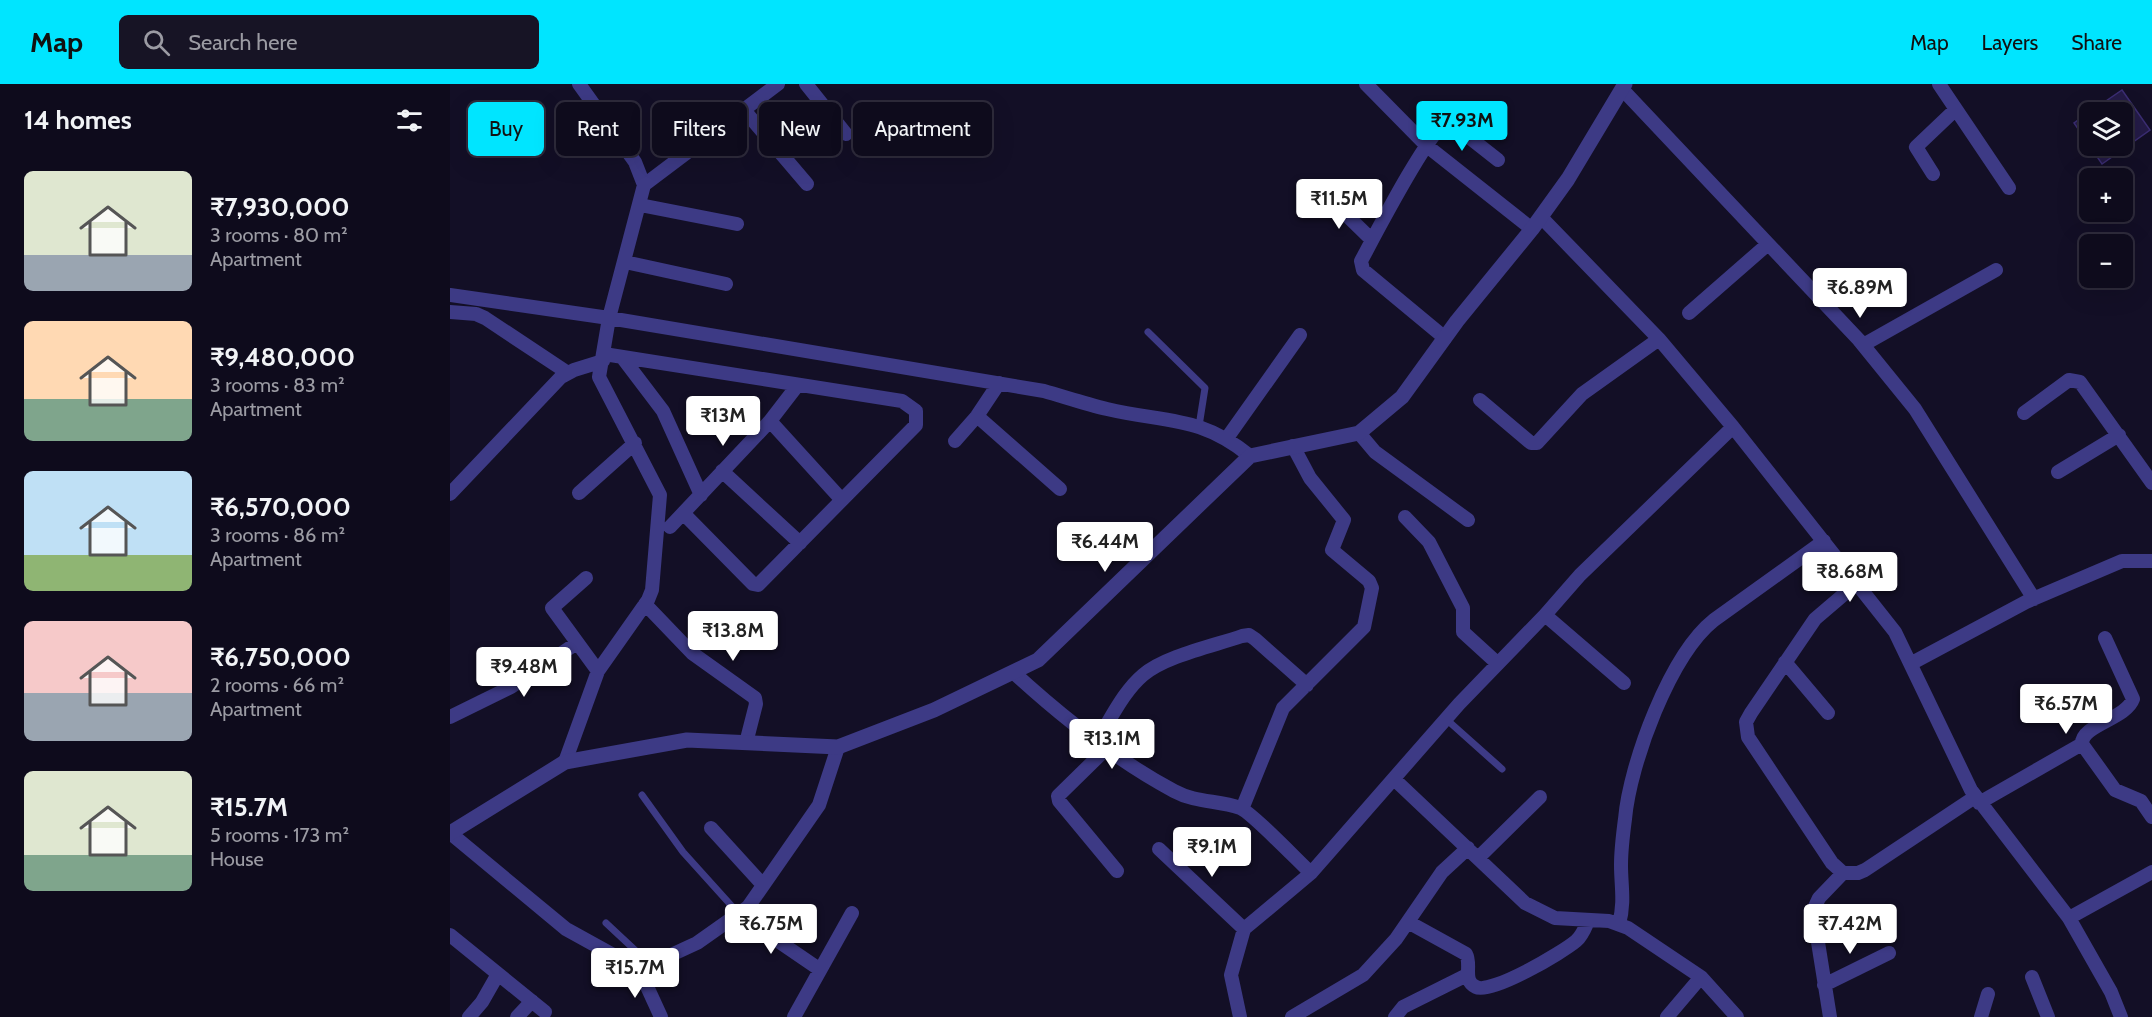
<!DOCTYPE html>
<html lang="en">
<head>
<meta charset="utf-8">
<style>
  :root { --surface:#0e0b1c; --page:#171425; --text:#f1f3f6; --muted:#9b9ba3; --line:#2e2b3b; --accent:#00e5ff }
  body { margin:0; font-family:Cabin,sans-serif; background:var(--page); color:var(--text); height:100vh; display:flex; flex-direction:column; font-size:22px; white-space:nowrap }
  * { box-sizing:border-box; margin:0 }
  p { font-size:20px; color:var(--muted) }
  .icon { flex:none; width:33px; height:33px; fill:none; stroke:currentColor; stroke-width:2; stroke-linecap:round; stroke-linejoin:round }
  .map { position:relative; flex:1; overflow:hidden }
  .sheet { display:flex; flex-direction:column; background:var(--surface); width:450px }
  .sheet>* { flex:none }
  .hud { position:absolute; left:18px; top:18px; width:570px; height:54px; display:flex; gap:12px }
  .fabs { position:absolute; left:1629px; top:18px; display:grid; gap:12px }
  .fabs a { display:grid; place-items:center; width:54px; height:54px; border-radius:9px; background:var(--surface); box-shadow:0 6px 24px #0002,0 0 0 2px var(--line); font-size:30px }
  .price { position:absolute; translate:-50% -51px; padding:0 14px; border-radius:6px; background:#fff; color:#222; font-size:20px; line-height:39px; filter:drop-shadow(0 2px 3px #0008) }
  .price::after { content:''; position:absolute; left:50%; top:36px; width:18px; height:14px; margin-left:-9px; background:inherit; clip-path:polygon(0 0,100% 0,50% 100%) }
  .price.current { background:var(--accent); color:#111 }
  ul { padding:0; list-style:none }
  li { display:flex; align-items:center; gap:18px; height:150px; padding:0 24px }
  li span { display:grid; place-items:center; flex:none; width:168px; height:120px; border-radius:9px; color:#555 }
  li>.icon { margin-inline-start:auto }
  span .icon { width:72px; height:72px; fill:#fffc; stroke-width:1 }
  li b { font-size:26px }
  h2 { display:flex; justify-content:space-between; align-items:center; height:72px; padding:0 24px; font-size:26px }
  .tag { padding:0 21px; border-radius:9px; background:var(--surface); box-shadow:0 6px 24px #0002,0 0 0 2px var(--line); font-size:21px; line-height:54px }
  .tag.current { background:var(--accent); color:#111 }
  header { display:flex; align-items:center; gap:36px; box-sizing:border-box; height:84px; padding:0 30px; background:var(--accent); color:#111 }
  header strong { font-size:28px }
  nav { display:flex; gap:33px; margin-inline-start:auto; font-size:21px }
  .search { width:420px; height:54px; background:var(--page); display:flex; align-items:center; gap:15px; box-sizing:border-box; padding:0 21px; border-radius:9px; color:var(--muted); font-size:22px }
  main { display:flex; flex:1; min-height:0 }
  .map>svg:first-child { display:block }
  .building { fill:#241b47; stroke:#3b2d73; stroke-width:1.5; fill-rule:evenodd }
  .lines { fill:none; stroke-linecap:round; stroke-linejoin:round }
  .service { stroke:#3d3a85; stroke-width:7 }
  .minor { stroke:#3d3a85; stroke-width:14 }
  .tertiary { stroke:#3d3a85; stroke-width:15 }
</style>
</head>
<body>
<header>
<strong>Map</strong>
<div class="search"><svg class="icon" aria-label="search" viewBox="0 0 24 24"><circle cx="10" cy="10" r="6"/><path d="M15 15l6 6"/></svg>Search here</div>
<nav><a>Map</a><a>Layers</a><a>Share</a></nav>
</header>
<main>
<section class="sheet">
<h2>14 homes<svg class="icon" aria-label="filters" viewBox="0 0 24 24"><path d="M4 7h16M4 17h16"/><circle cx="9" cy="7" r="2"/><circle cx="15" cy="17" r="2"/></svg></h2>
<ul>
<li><span style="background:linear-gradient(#dfe7d0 70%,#9aa5b1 0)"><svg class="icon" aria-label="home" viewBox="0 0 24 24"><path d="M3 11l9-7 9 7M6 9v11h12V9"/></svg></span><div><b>₹7,930,000</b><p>3 rooms · 80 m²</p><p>Apartment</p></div></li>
<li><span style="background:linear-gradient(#ffd9b3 65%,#7fa58c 0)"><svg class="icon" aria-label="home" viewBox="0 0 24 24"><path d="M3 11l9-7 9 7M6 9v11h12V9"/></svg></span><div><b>₹9,480,000</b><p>3 rooms · 83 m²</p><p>Apartment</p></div></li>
<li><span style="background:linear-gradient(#bfe0f5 70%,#8fb573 0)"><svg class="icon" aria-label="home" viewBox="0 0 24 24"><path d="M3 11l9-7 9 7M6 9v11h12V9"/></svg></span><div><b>₹6,570,000</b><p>3 rooms · 86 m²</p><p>Apartment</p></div></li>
<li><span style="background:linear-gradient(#f6c9c9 60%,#9aa5b1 0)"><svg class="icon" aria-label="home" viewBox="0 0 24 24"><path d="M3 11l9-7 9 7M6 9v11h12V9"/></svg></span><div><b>₹6,750,000</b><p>2 rooms · 66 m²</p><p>Apartment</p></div></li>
<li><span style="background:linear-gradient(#dfe7d0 70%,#7fa58c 0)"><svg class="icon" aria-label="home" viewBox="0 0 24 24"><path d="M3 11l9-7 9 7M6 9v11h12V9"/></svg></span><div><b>₹15.7M</b><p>5 rooms · 173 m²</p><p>House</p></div></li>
</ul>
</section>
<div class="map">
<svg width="1702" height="933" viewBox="0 0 1702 933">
  <rect width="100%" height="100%" fill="#130f26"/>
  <path class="building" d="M1672 6 1700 46 1652 80 1624 39ZM1640 28H1672V62H1640Z"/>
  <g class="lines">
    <path class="service" d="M698 248 755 304 749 342
      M996 635 1052 685
      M192 711 233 768 288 829
      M156 839 186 867 188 883"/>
    <path class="minor" d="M356 0 396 50
      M916 0 977 62 1082 145
      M1489 0 1559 104
      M1172 5 1409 256 1465 325 1584 515
      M294 26 357 100
      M1483 90 1466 63 1506 25
      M194 101 328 0
      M878 113 922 156
      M190 121 287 140
      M1091 133 1209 255 1283 343 1445 548 1521 706 1619 834 1661 908 1671 933
      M175 178 276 200
      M0 211 159 234 594 307C615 313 636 320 657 325 716 339 749 331 800 372
      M0 228 26 230 35 234 118 289
      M1239 229 1318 160
      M995 254 913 186 911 177C925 151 977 50 997 37L1001 39 1048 76
      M1413 261 1546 186
      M154 270 452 317 466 327V341L308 501 303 500 234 430
      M172 273 213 327 251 411
      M1030 316 1081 359H1087L1132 310 1209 255
      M1574 329 1619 296 1630 298 1702 399
      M527 332 610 405
      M320 337 391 415
      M909 349 925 368 1018 436
      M777 354 850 251
      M505 357 527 332 549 299
      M272 387 350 459
      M1608 388 1669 351
      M129 409 185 359
      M0 410 111 293 124 286 153 277
      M955 433 979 458 1013 524V548L1047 579
      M220 443 320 337 347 302
      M136 494 102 524 148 587
      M1406 500 1365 535 1301 629 1296 638 1298 653 1382 779 1393 789H1408L1415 786 1525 713
      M195 520 242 569 305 614 306 620 296 659
      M1095 531 1174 599
      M1655 554 1683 615C1676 635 1631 641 1632 660L1665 706 1691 717 1702 733
      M1335 578 1378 629
      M1462 579 1576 518 1672 477H1702
      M563 588C611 632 666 676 724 707 746 719 768 716 790 724 801 728 848 777 861 789
      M0 633 61 603 127 559
      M647 656C661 635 673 608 693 591 715 572 763 562 792 552L799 551 805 555 857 601
      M657 664 608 712 609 717 667 787
      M115 678 148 587 198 516 202 506 210 411 149 293 159 234 194 101 185 78 129 0
      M944 695 1075 819 1105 834 1159 837 1178 844 1251 893 1287 933
      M1529 719 1632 660
      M792 725 833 624 914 543 922 504 919 497 882 466 894 436 860 394 843 362
      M261 744 313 801
      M0 749 116 845 183 882 195 883 247 859 298 823 369 721 388 663
      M709 765 794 845
      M1028 774 1090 713
      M290 831 369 885
      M1619 834 1702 788
      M958 838 1016 870C1022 881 1012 897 1026 903 1041 911 1113 868 1126 857 1132 852 1135 844 1138 837
      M1169 840C1175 818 1171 802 1171 781 1171 765 1173 750 1175 735 1180 679 1220 571 1264 536L1374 457
      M0 851 95 928
      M189 885 211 933
      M1582 893 1598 933
      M1374 901 1439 869
      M19 933 32 918 48 890
      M67 933 82 917
      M344 933 402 829
      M790 933 781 891 794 845 861 789 1009 620 1095 531 1130 491 1283 343
      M842 933 913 891 946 855 992 788 1018 764
      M945 933 953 923 1017 891
      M1217 933 1251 893
      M1380 933 1363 827 1369 814 1393 789
      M1531 933 1538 910"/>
    <path class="tertiary" d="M0 749 115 678 237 656 388 663 484 626 588 576 800 372 909 349 952 313 1007 237 1082 145 1118 95 1175 0"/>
  </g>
</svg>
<div class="fabs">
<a><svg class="icon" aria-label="layers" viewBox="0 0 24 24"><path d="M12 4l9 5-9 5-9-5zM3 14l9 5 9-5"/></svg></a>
<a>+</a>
<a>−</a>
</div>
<b class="price current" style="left:1012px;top:68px">₹7.93M</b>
<b class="price" style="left:889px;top:146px">₹11.5M</b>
<b class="price" style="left:1410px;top:235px">₹6.89M</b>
<b class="price" style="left:273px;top:363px">₹13M</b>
<b class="price" style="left:655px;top:489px">₹6.44M</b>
<b class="price" style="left:1400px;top:519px">₹8.68M</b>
<b class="price" style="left:283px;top:578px">₹13.8M</b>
<b class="price" style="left:74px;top:614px">₹9.48M</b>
<b class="price" style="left:1616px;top:651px">₹6.57M</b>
<b class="price" style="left:662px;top:686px">₹13.1M</b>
<b class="price" style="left:762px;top:794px">₹9.1M</b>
<b class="price" style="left:321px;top:871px">₹6.75M</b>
<b class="price" style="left:1400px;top:871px">₹7.42M</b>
<b class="price" style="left:185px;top:915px">₹15.7M</b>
<div class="hud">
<a class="tag current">Buy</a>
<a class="tag">Rent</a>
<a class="tag">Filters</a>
<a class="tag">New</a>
<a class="tag">Apartment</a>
</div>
</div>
</main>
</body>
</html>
